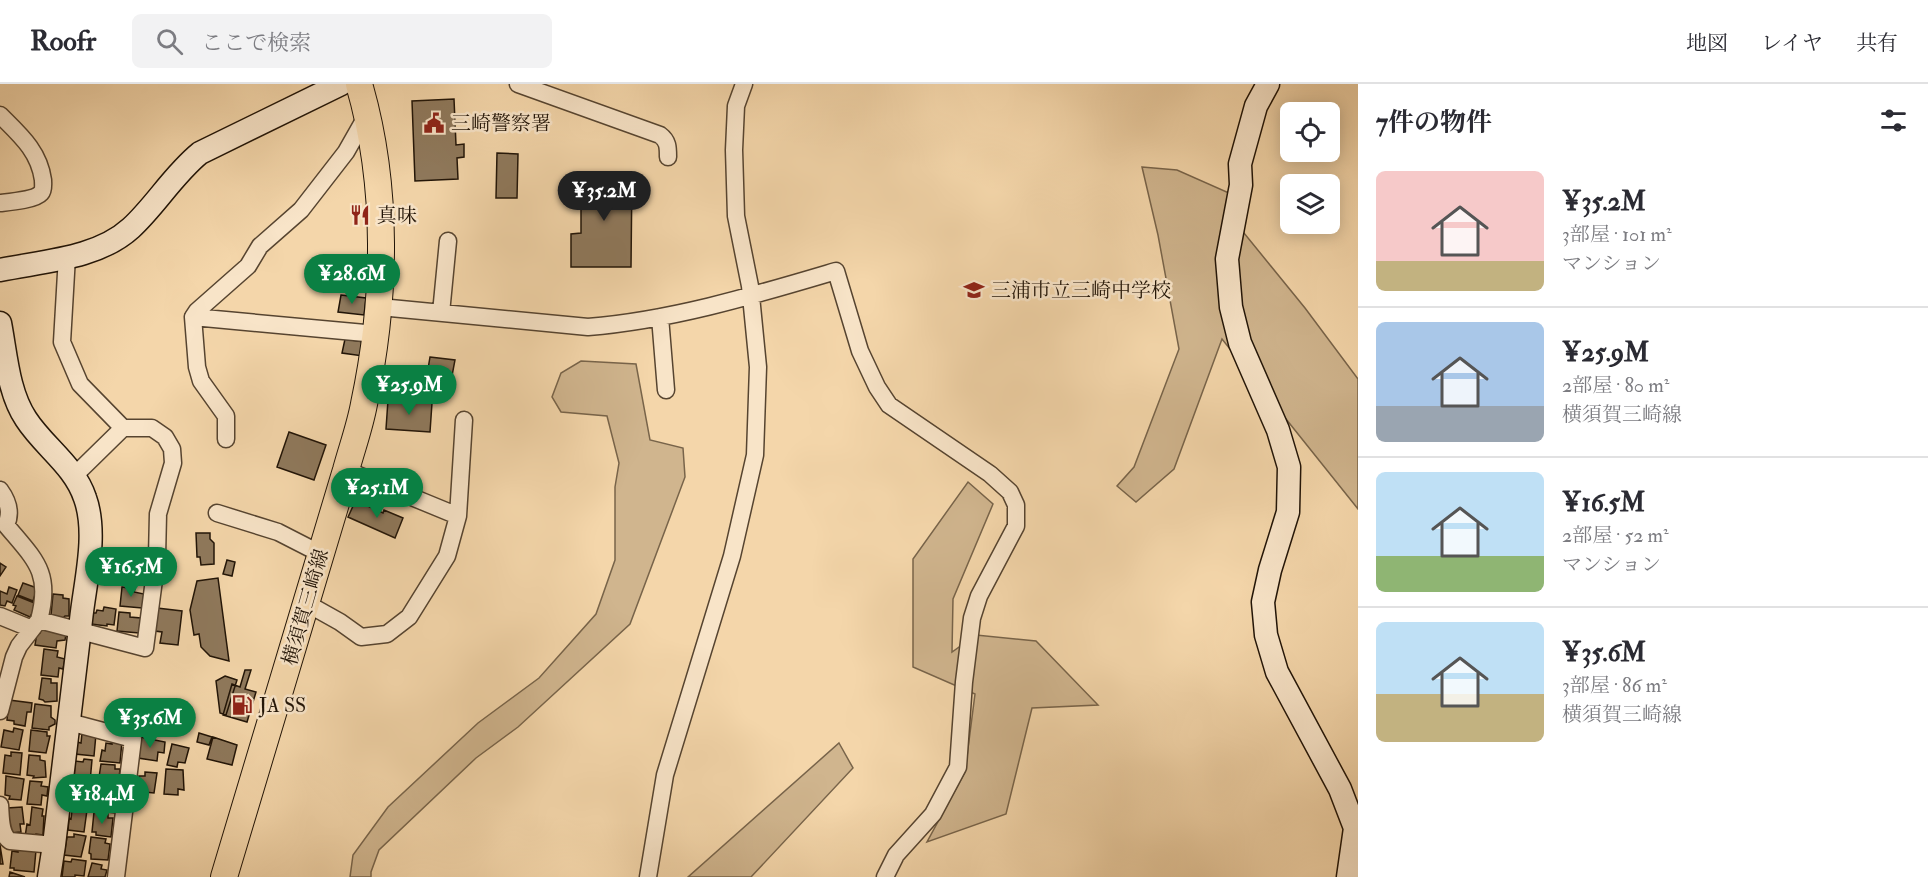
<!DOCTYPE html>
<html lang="ja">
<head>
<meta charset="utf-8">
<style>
  :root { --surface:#fff; --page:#f2f2f3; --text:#2b2b33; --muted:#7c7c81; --line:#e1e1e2; --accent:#0b8043 }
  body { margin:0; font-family:"IM FELL Double Pica","Noto Serif JP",serif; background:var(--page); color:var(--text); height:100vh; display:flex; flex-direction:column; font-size:22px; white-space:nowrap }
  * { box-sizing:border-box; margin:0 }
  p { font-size:20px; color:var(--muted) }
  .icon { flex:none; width:33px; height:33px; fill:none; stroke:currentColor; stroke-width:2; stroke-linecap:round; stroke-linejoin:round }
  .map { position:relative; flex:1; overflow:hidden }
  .panel { display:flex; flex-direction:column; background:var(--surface); width:570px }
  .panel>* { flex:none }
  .buttons { position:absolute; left:1280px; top:18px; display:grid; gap:12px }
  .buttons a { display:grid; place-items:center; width:60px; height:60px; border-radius:9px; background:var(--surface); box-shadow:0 3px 15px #0003; font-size:30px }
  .price { position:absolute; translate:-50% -51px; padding:0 14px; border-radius:21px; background:var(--accent); color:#fff; font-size:20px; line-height:39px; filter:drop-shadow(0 2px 3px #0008) }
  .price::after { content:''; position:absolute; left:50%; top:36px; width:18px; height:14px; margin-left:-9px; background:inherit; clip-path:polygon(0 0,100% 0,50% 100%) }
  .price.current { background:#222; color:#fff }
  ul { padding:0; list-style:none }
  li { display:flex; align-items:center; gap:18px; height:150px; padding:0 18px }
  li+li { border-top:2px solid var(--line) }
  li span { display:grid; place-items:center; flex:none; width:168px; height:120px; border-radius:9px; color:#555 }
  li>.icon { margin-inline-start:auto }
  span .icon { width:72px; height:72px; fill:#fffc; stroke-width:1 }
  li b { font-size:26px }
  h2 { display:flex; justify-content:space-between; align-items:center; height:72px; padding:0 18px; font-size:26px }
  header { display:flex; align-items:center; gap:36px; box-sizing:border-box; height:84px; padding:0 30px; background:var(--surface); border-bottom:2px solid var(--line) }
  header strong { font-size:28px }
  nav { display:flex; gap:33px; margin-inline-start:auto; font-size:21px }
  .search { width:420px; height:54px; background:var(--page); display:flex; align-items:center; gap:15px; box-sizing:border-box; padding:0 21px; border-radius:9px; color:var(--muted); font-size:22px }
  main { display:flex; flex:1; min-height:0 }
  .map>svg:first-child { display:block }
  .green { fill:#d0b58e; stroke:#78644a; stroke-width:1.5 }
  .building { fill:#8f795c; stroke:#211407; stroke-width:1.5 }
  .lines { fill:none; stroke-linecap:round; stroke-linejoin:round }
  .street-casing { stroke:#564430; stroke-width:19 }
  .secondary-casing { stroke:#211407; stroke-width:25 }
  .primary-casing { stroke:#211407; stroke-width:28 }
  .street { stroke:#f8e4c8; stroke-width:16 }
  .secondary { stroke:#f8e4c8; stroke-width:22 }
  .primary { stroke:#f4d6aa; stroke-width:26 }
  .labels { text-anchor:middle; stroke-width:5; stroke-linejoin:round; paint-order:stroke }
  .poi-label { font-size:20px; fill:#211407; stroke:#f8e4c8; text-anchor:start }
  .street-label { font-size:20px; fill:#211407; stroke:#f8e4c8 }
</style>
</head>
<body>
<header>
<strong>Roofr</strong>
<div class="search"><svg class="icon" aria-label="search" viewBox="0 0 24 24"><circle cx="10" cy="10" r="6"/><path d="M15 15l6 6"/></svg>ここで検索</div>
<nav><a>地図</a><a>レイヤ</a><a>共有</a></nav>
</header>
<main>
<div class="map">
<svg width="1358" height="793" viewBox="0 0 1358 793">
  <rect width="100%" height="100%" fill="#f4d6aa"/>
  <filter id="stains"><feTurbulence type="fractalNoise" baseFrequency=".00333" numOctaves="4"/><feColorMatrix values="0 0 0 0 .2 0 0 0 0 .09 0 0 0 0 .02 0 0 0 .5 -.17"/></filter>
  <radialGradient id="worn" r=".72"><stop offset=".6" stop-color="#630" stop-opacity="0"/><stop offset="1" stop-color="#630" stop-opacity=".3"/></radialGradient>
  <path class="green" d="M1142 83 1177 86 1229 109 1235 138 1305 224 1358 295V425L1222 255 1174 385 1136 418 1117 402 1134 383 1179 265 1158 151Z
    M581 277 636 280 650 356 683 364 685 393 630 540 518 643 476 674 379 766 371 788V793H350L353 771 388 723 478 639 539 594 596 530 615 476V403L619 379 607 332 561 328 552 313 561 289Z
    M968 398 993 420 953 515 952 568 976 551 1036 557 1098 621 1032 624 1006 730 927 758 965 688 975 610 913 583V475Z
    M839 659 853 684 751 793H688Z"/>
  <path class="building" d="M454 15 456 61 464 60V73L457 74 458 95 415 97 412 17Z
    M497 69 518 70 517 114H496Z
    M581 89H632L631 183H571V150L581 149Z
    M341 211 366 214 364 231 338 228Z
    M345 255 364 258 363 272 342 269Z
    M430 273 455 276 448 313 424 309Z
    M388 316 432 319 430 348 386 345Z
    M289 348 326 361 314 396 277 383Z
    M359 418 383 429 384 426 403 434 395 454 348 433 354 420 358 422Z
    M196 449H210V455L214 459V480L201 481 200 473H197Z
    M227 476 235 478 232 492 223 490Z
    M0 479 6 483 0 492Z
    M218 494 229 577 210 572 201 563 199 550 194 551 190 526 197 497Z
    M23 499 37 504 33 517 18 511Z
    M9 503 17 506 12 519 7 517 5 522 0 521V507L7 510Z
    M122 503 135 505 134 508 144 510 142 524 120 522Z
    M53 510 63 511V514L69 515V532H65L63 534 51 531Z
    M17 512 37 520 30 533 14 526 16 522 13 521Z
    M104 523 116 525 114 541 107 540V542L91 540 93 529H96L97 526 103 527Z
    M157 524 182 527 178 561 160 559 162 548 155 547Z
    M119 528 130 529V533L141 534 139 549 117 547Z
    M41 545 63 548 66 550 65 556 57 557 56 564 35 561 37 549H40Z
    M44 565 58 567 57 573 65 575 63 585 59 584 58 593 41 591Z
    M245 586H251L245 605 256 608 247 638 223 631 232 600 240 603Z
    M225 592 237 596 226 631 220 629 216 597Z
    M42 594 51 595V599H57V617L45 618 43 616 39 615Z
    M9 616 32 619 31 628H27L25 642 14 640V637L7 636Z
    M35 620 51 622V633L55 636V640L49 643V646L32 644Z
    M14 644 23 646 19 666 1 663 4 646 13 648Z
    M31 646 47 648V652H50L46 669 29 667Z
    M82 649 96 650 94 672 75 670 77 658 81 659Z
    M199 649 212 653 209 661 197 658Z
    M140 653 165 658 164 669 158 668 157 677 138 674Z
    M213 653 237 661 232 681 207 675Z
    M112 656 122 657 120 679 100 677 102 666 105 667 106 659 112 660Z
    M172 660 189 664 185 679 178 678 177 683 167 681Z
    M11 668 22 669 20 691 3 689 5 671 11 672Z
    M29 671 40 672V676L45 677 46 693 33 694 34 692 27 691Z
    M84 675 92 676 90 698 74 696 75 677 83 678Z
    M101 680 115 681V685H120L118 704 98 700Z
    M166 685 183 686 184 706 178 705V711L164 710Z
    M145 688 157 689 154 709 134 707 136 697 139 698V692H145Z
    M6 692 24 695 21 716 9 715 10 712 5 711Z
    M30 697 42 698 41 702 48 703 47 712 42 711 41 721 27 720Z
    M73 698 93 700 92 707H89L88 722 78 721V717H71Z
    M97 704 112 706V711H116L115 729 97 727V721H95Z
    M22 723 24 740H20L21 748 10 749 7 724Z
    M32 723 43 725 42 732H44L43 751 36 750V754L25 753 27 740 30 741Z
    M77 725 87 726 84 748 68 746 69 734 71 735 72 727 77 728Z
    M94 728 108 730V734H113L111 753 96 751V748H92Z
    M74 750 86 752 81 773 64 771 67 753H74Z
    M91 753 106 755 105 759 110 760 108 776 91 775V770L89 769Z
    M0 761 3 780H0Z
    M18 765 36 766 34 788 14 786V784H10L12 767 18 768Z
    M72 775 86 777 84 792 75 791V793H62L64 777 71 778Z
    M92 779 102 781 101 785 107 786 105 793H88Z
    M10 788 25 793H9Z"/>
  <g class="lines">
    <g class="street-casing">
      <path id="street" d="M518 0 660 51C668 57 668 63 668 73
        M0 31C20 51 39 67 43 96 43 100 44 106 41 109 35 116 9 118 0 119
        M67 172 62 258 80 300 123 344
        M380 223 588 243C673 236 755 211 836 187L860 267 877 303 889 321 990 390 1010 408 1016 421V442L979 512 972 534 964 598 958 683 933 730 896 771 885 793
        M441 229 448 157
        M193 233 376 250
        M660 233 666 306
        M226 355V332L201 297 197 283 193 233 197 227 248 182 260 162 301 126 346 68 367 31
        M346 386 458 432
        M0 406C8 417 12 428 6 441 35 476 52 488 39 536
        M217 429 278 448 321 470
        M306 519 340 538 361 553 387 550 409 533 447 472 458 432 464 336
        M0 532 32 545
        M0 627 14 573 19 562 39 536 145 564 157 473 158 430 173 379 172 365 165 353 152 344H123L75 391
        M69 638 133 655 116 793
        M0 721C1 733 0 750 10 757L54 761
        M648 793 665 691 732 472 755 371 758 283 750 202 736 132 734 66 736 22 744 0"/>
    </g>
    <g class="secondary-casing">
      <path id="secondary" d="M1268 0 1256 22 1240 80 1241 101 1227 175 1231 223 1240 259 1278 346 1289 383 1288 428 1270 486 1263 518 1266 551 1277 588 1340 705 1355 744 1348 793
        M0 186C43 177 97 175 131 144 156 121 173 91 200 69L341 0
        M0 239C6 270 8 308 26 335 44 363 74 381 85 414 98 450 85 498 81 536 72 611 63 686 54 761L49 793"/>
    </g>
    <g class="primary-casing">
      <path id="primary" d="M224 793 346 386C352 364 360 342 364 320 386 216 389 103 359 0"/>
    </g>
    <use href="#street" class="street"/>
    <use href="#secondary" class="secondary"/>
    <use href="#primary" class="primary"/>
  </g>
  <defs>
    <g id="civic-bare" transform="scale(1.62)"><path d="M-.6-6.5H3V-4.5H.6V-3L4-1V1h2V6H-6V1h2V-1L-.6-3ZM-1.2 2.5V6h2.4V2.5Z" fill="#8f2418" stroke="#f8e4c8" stroke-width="2.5" paint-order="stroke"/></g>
    <g id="restaurant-bare" transform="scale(1.62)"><path d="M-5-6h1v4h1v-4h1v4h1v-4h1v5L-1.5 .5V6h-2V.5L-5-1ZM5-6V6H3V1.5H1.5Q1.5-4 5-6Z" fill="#8f2418" stroke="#f8e4c8" stroke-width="2.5" paint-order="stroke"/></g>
    <g id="school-bare" transform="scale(1.62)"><path d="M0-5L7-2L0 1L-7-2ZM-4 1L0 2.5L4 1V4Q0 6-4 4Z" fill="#8f2418" stroke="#f8e4c8" stroke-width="2.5" paint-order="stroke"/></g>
    <g id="fuel-bare" transform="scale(1.62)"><path d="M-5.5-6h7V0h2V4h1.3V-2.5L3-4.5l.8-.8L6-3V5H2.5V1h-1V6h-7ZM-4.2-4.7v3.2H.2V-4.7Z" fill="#8f2418" stroke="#f8e4c8" stroke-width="2.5" paint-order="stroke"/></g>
  </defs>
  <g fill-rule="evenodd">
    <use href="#civic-bare" x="434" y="39"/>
    <use href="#restaurant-bare" x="360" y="131"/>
    <use href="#school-bare" x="974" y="206"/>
    <use href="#fuel-bare" x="242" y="621"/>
  </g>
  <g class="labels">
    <g class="poi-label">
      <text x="451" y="46">三崎警察署</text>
      <text x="377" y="138">真味</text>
      <text x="991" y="213">三浦市立三崎中学校</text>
      <text x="259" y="628">JA SS</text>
    </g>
    <g class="street-label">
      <text transform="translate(305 523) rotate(-74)" y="7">横須賀三崎線</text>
    </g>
  </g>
  <rect width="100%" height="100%" filter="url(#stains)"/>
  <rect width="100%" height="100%" fill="url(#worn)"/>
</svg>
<div class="buttons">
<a><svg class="icon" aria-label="locate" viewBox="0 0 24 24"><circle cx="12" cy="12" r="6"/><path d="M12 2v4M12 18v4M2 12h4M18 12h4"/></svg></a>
<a><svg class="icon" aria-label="layers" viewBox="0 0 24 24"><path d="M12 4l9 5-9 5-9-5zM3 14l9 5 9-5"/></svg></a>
</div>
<b class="price current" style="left:604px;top:138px">¥35.2M</b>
<b class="price" style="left:352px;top:221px">¥28.6M</b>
<b class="price" style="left:409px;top:332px">¥25.9M</b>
<b class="price" style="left:377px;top:435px">¥25.1M</b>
<b class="price" style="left:131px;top:514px">¥16.5M</b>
<b class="price" style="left:150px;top:665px">¥35.6M</b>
<b class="price" style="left:102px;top:741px">¥18.4M</b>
</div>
<section class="panel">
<h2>7件の物件<svg class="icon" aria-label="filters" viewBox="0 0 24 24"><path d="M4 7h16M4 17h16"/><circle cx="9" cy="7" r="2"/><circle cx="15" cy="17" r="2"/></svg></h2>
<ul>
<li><span style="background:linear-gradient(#f6c9c9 75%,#c2b280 0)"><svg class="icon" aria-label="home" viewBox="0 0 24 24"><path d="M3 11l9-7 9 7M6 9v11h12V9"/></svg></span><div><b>¥35.2M</b><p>3部屋 · 101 m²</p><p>マンション</p></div></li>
<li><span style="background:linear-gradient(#a9c7e8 70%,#9aa5b1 0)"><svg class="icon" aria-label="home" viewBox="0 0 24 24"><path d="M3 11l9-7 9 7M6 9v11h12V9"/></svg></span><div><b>¥25.9M</b><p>2部屋 · 80 m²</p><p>横須賀三崎線</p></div></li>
<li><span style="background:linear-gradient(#bfe0f5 70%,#8fb573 0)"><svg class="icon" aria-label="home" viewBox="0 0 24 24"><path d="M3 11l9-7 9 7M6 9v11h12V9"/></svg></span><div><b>¥16.5M</b><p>2部屋 · 52 m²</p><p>マンション</p></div></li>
<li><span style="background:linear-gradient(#bfe0f5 60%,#c2b280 0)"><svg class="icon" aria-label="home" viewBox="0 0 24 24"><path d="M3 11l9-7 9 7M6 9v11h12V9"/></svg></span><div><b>¥35.6M</b><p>3部屋 · 86 m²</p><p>横須賀三崎線</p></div></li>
</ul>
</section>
</main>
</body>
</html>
